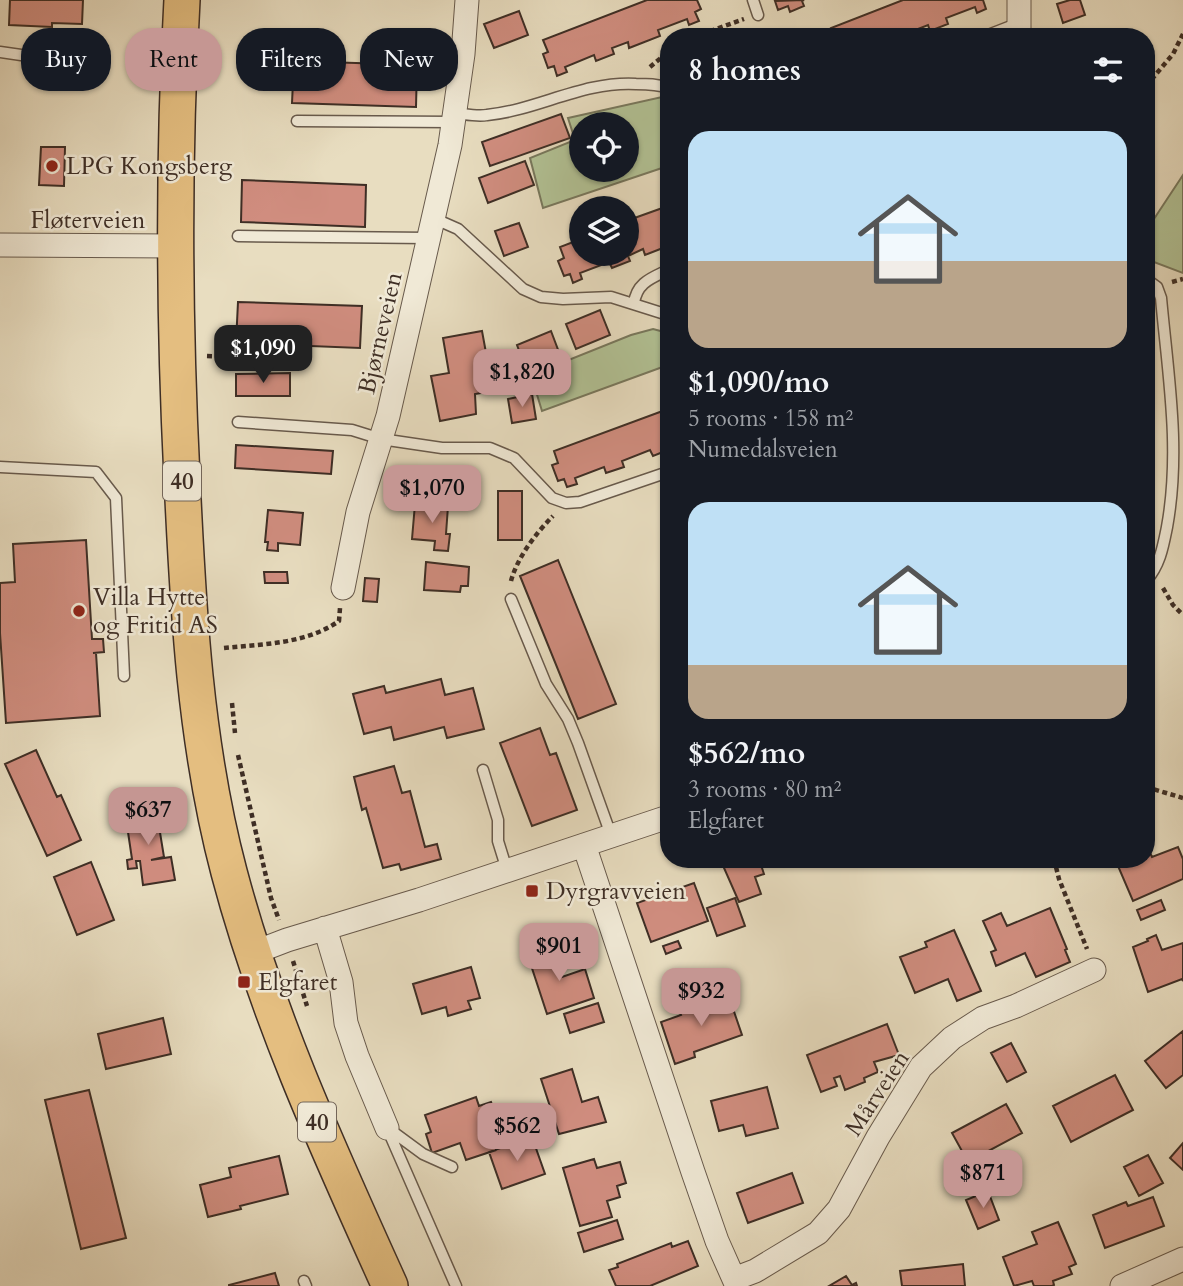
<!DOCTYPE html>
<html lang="en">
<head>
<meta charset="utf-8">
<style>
  :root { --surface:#171b24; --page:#242831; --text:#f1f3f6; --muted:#9ea1a6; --accent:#c59692 }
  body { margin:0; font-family:Cardo,serif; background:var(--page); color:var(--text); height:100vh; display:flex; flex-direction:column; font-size:26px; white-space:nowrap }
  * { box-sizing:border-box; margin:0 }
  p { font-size:23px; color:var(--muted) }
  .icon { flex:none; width:38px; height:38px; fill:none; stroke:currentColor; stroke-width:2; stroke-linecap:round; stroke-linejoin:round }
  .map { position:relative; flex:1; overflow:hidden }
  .drawer { position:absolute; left:660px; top:28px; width:495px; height:840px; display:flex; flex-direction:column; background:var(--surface); border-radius:28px; box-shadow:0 2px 5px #0004 }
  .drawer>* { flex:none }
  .guide { position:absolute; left:21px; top:28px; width:534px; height:63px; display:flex; gap:14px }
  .controls { position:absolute; left:569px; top:112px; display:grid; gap:14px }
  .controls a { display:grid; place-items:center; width:70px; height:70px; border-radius:50%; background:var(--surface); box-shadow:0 2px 5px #0004; font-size:35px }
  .price { position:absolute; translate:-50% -60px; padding:0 16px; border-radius:14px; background:var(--accent); color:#111; font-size:23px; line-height:46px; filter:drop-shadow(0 2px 4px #0008) }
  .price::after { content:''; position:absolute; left:50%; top:42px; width:21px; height:16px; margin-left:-10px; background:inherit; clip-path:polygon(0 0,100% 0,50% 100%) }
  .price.current { background:#222; color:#fff }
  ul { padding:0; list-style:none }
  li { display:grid; align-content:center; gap:14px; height:371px; padding:0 28px }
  li span { display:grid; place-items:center; height:217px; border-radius:21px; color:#555 }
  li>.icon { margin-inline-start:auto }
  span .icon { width:126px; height:126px; fill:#fffc; stroke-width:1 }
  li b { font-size:30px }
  h2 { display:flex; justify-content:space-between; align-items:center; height:84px; padding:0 28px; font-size:30px }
  .pill { padding:0 24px; border-radius:28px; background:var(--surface); box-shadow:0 2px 5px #0004; font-size:24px; line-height:63px }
  .pill.current { background:var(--accent); color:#111 }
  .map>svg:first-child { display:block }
  .green { fill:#b2c295; stroke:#78785d; stroke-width:2; fill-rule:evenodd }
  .building { fill:#d08d7f; stroke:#3e2e25; stroke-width:2 }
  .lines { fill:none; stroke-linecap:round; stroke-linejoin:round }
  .lane-casing { stroke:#685a4c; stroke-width:13 }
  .street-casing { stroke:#685a4c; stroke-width:25 }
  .primary-casing { stroke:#3e2e25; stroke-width:38 }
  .path { stroke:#3e2e25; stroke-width:4.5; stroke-dasharray:5 3.5; stroke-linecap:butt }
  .lane { stroke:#f0e9d6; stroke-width:10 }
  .street { stroke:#f0e9d6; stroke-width:23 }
  .primary { stroke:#e4be80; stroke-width:35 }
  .poi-dot { fill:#8f2418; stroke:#f0e9d6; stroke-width:2.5 }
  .labels { text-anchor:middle; stroke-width:5; stroke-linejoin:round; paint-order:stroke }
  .shield { fill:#f0e9d6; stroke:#73665a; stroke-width:2 }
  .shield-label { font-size:23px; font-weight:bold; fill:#3e2e25 }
  .poi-label { font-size:24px; fill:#3e2e25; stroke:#f0e9d6; text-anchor:start }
  .street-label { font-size:24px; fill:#3e2e25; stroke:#f0e9d6 }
</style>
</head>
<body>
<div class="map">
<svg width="1183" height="1286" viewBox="0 0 1183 1286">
  <rect width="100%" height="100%" fill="#e8ddc0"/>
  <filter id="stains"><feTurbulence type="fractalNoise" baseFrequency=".00286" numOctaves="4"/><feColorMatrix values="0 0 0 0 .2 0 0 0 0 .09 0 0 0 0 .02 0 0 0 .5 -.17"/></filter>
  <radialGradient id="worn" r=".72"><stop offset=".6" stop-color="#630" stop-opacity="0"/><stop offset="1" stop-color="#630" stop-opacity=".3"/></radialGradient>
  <path class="green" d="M662 97 668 99V166L543 208 530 158 575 140 568 118ZM626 124V170H581V124Z
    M1183 175V273L1146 259V231Z
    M653 329 668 333V365L542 411 531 375 631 335Z"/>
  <path class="building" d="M10 0H83L82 24 52 23V27L9 25Z
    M647 0H697L701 9 695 12 699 21 689 25 687 19 658 30 660 36 629 48 628 42 612 48 614 54 596 61 594 55 565 67 567 72 557 76 554 66 548 68 543 54 548 52 543 40Z
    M804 0 802 1 804 6 790 12 788 6 778 10 775 1Z
    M903 0H983L986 9 977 13 975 7 946 18 948 24 930 31 928 25 913 31 914 37H835L831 28Z
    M1070 0H1080L1085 15 1063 23 1057 4Z
    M519 11 528 35 494 48 484 24Z
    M294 61 417 65 416 107 292 103Z
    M561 114 570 138 490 166 482 142Z
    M41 147H65L64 186 39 185Z
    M525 161 534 185 488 203 479 178Z
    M242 180 366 185 365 227 241 222Z
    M668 206V246L645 255 643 249 628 256 630 261 612 268 609 262 580 273 582 279 573 283 570 274 564 276 558 261 564 258 560 247 581 239V254H626V221Z
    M519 223 528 247 504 256 495 231Z
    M238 302 362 306 360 348 236 343Z
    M600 310 610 335 576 349 566 324Z
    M482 331 493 391 475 394 476 414 440 421 431 376 449 373 443 338Z
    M551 331 560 355 526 369 517 345Z
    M290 373V396H236V374Z
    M532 394 536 419 512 423 508 399Z
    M668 409V450L653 456 650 450 622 461 624 467 606 473 604 467 575 478 577 484 567 487 564 479 558 481 552 465 558 463 554 451Z
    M236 445 333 451 331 474 235 468Z
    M498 491H522V540H498Z
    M415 504 448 506 446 534H450L448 551 434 550 435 541 412 539Z
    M268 510 303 513 300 545 278 543V551L267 550 268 542H265Z
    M86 540 92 639H103L104 652 93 653H96L100 716 6 723 0 633V583L15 582 13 544Z
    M558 560 616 704 578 719 520 576Z
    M426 562 469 567 468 586H461L460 592 424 590Z
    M264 572H287L288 583H265Z
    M365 578 379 579 377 602 363 601Z
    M441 679 445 695 473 688 484 729 447 738 444 727 394 740 391 727 364 734 353 694 384 686 386 693Z
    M540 728 550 755 556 753 577 810 532 826 500 743Z
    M36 750 57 797 61 795 81 840 47 856 5 764Z
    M394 766 402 793 410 791 425 847 437 844 441 859 401 870 399 864 383 868 366 808 362 810 354 777Z
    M156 808 164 857 151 860 171 857 175 880 143 885 140 861H136L137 868 128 869 127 860 132 859 125 812Z
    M1146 844 1152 857 1178 847 1183 859V879L1133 901 1115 859H1146Z
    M715 859H759L764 874 755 877 761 894 739 902 721 861 716 863Z
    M91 862 114 920 77 935 54 877Z
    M694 883 708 921 651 942 637 903Z
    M735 898 745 926 717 936 707 908Z
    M1161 900 1165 910 1141 920 1137 910Z
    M1050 908 1067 949 1065 950 1070 962 1036 977 1025 953 996 966 991 952 996 950 983 921 1001 913 1007 926Z
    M954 930 981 991 957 1001 948 979 915 993 900 957 927 947 925 942Z
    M1156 935 1162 950 1183 943V981L1182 979 1148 992 1133 947 1148 941 1147 939Z
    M678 941 681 948 666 954 663 946Z
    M552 947 562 977 585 969 594 998 547 1014 528 956Z
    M471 967 480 998 468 1001 471 1009 448 1016 446 1007 422 1014 413 984Z
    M728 994 742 1035 694 1052 695 1057 675 1064 661 1022 681 1015 679 1011Z
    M598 1003 604 1022 570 1033 564 1014Z
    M163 1018 171 1054 106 1069 98 1034Z
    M887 1024 899 1055 874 1062 878 1072 864 1078 865 1082 845 1090 840 1076 834 1078 837 1086 821 1092 807 1055Z
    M1183 1031V1075L1166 1088 1145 1061Z
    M1011 1043 1026 1072 1007 1082 991 1053Z
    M572 1069 582 1102 598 1097 606 1122 559 1134 541 1079Z
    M1115 1075 1133 1110 1071 1142 1053 1106Z
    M767 1087 778 1128 746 1136 743 1125 719 1131 711 1101Z
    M89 1090 126 1238 81 1249 45 1100Z
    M476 1097 479 1106 491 1102 499 1124 488 1127 496 1150 466 1160 460 1143 432 1153 426 1134 431 1132 425 1115Z
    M1006 1104 1022 1133 968 1162 952 1133Z
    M532 1137 545 1174 502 1189 489 1152Z
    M1183 1143V1170L1170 1158Z
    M1148 1155 1163 1183 1139 1196 1124 1167Z
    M279 1156 288 1194 240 1206 241 1209 208 1217 200 1185 231 1177 229 1168Z
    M594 1159 597 1168 620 1162 626 1183 617 1186 620 1197 607 1201 612 1217 580 1226 563 1168Z
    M792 1173 803 1203 748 1223 737 1193Z
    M988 1191 999 1220 978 1229 966 1200Z
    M1153 1197 1164 1226 1105 1248 1093 1215 1126 1202 1128 1206Z
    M617 1220 623 1239 584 1252 578 1233Z
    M1058 1222 1076 1264 1069 1267 1072 1274 1053 1281 1054 1285 1052 1286H1034L1032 1281 1014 1286 1003 1257 1037 1244 1032 1232Z
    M688 1241 698 1266 650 1286H616L609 1270 618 1267 617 1264 671 1243 672 1247Z
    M963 1264 965 1286H902L900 1271Z
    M275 1273 279 1286H229V1285Z
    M846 1276 852 1285 856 1283 857 1286H829Z"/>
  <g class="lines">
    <g class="lane-casing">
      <path id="lane" d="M753 0 758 15
        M983 37 1019 23
        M0 52 28 56
        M454 113C465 114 477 117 487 115 538 110 583 81 636 84 647 84 658 84 668 88
        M297 121 453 122
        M433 218 458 229 523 289 541 297 563 299 611 297 668 315
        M238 236 428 238
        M1146 279 1157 287 1161 298C1168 375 1181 450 1167 527 1163 547 1160 565 1146 581
        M634 303C637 282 652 278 668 270
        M238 422 352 430 381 439 442 448H490L514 458 552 498 566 503 580 502 668 472
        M0 467 96 472 116 498 124 676
        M511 599 546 684 568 719 578 743 611 835
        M483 770 498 820V841L507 870
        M387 1128 456 1286
        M389 1129 423 1154 452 1167
        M304 1281 306 1286"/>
    </g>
    <g class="street-casing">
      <path id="street" d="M1019 0V37
        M0 245 176 246
        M343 588 358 512 388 416 450 145 463 54 467 0
        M584 845 693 1172 717 1241 737 1286
        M325 928 341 982 346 1023 357 1056 387 1128
        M253 953 287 940 419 900 668 817
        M734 1279 755 1271 818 1233 839 1209 878 1137 921 1067 952 1038 983 1018 1016 1006 1094 970
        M1122 1286 1183 1259"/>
    </g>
    <g class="primary-casing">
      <path id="primary" d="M182 0C173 159 174 318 182 478 188 609 195 744 229 872 267 1016 329 1151 390 1286"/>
    </g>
    <path class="path" d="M694 37 744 19
      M650 67 668 52
      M1146 86 1173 54 1183 34
      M1172 282 1183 279
      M207 356 235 357
      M511 581C517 558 536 533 553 516
      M1163 588 1173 605 1183 615
      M224 648C263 644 306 644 339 621L340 608
      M232 703 235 733
      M238 755 271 898 279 920
      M1146 787 1183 798
      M1054 859 1059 879 1087 949
      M293 961 307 1006"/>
    <use href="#lane" class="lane"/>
    <use href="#street" class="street"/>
    <use href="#primary" class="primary"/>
  </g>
  <g class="poi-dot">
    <circle cx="52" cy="166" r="7"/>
    <circle cx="79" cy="611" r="7"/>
    <rect x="525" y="884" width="14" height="14" rx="3.5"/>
    <rect x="237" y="975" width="14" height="14" rx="3.5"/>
  </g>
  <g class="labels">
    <g class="shield">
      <rect x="163" y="461.5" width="38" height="39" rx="5"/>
      <rect x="298" y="1102.5" width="38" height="39" rx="5"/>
    </g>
    <g class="shield-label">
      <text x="182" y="489">40</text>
      <text x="317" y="1130">40</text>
    </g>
    <g class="poi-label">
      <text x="66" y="174">LPG Kongsberg</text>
      <text x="93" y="605">Villa Hytte<tspan x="93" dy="28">og Fritid AS</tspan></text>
      <text x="546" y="899">Dyrgravveien</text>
      <text x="258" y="990">Elgfaret</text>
    </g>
    <g class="street-label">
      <text x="88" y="228">Fløterveien</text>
      <text transform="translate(380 333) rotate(-77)" y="8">Bjørneveien</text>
      <text transform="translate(877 1093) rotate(-57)" y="8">Mårveien</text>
    </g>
  </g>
  <rect width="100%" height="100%" filter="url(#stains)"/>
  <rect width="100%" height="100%" fill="url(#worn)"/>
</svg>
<div class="controls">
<a><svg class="icon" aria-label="locate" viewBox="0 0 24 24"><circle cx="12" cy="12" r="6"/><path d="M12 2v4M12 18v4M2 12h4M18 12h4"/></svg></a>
<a><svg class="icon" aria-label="layers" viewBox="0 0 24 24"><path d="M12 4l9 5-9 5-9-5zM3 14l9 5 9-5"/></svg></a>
</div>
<b class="price current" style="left:263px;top:385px">$1,090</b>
<b class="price" style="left:522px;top:409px">$1,820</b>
<b class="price" style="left:432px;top:525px">$1,070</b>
<b class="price" style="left:148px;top:847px">$637</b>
<b class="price" style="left:559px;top:983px">$901</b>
<b class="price" style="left:701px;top:1028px">$932</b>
<b class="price" style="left:517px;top:1163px">$562</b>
<b class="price" style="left:983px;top:1210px">$871</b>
<div class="guide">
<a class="pill">Buy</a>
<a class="pill current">Rent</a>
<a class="pill">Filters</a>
<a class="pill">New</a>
</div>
<section class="drawer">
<h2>8 homes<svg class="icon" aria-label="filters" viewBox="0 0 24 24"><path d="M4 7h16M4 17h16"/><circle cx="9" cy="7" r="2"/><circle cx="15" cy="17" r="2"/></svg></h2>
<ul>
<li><span style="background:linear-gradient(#bfe0f5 60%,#b9a48a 0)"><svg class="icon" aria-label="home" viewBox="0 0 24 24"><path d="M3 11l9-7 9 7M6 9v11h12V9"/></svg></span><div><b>$1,090/mo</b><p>5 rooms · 158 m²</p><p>Numedalsveien</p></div></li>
<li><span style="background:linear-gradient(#bfe0f5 75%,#b9a48a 0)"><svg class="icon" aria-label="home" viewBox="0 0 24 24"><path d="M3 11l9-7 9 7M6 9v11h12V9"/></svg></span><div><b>$562/mo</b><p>3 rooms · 80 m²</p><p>Elgfaret</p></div></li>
</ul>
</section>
</div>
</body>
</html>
